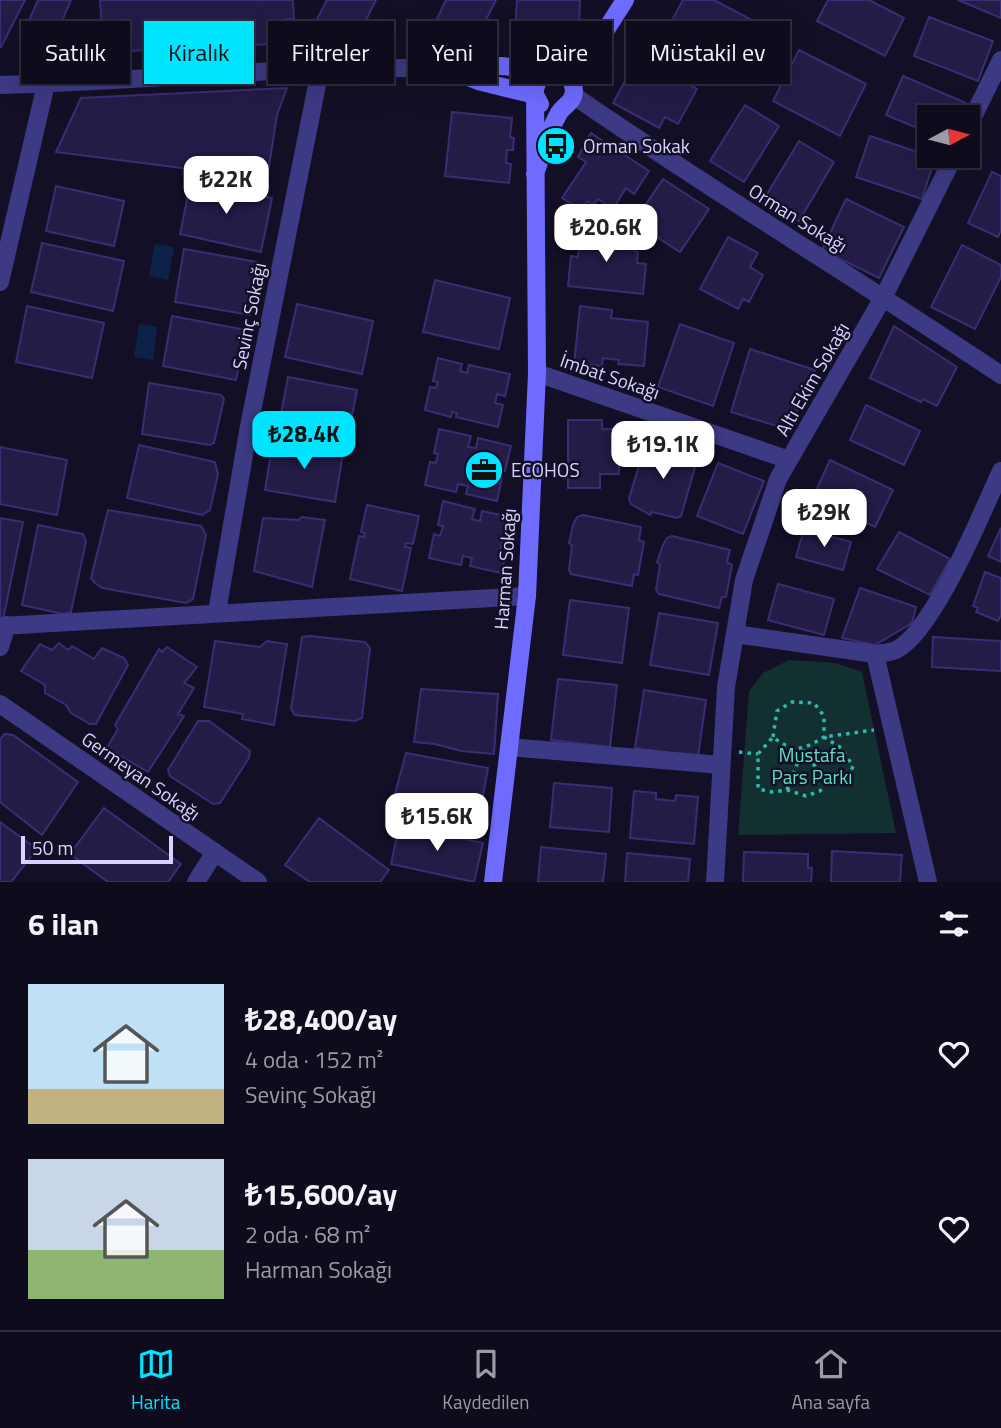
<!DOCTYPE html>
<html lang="tr">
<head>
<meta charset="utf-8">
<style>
  :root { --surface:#0e0b1c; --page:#1c1929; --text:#f1f3f6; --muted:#9b9ba3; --line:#2e2b3b; --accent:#00e5ff }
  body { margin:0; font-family:"Titillium Web",sans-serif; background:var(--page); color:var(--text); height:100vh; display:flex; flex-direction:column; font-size:26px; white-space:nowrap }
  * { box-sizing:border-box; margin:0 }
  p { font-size:23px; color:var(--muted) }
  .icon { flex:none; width:38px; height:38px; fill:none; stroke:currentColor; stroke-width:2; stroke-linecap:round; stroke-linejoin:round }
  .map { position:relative; height:882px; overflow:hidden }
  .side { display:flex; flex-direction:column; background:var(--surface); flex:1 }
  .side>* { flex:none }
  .hud { position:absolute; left:21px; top:21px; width:959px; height:63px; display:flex; gap:14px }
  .needle { width:46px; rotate:83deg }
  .tools { position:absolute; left:917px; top:105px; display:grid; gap:14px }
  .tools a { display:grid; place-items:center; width:63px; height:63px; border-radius:0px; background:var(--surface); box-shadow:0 7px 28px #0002,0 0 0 2px var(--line); font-size:35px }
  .scale { position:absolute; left:21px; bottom:18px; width:152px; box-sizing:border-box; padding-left:7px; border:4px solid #d9d4ff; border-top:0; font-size:19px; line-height:24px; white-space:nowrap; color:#d9d4ff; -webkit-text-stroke:5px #130f26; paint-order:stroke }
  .price { position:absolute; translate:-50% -60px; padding:0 16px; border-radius:14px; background:#fff; color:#222; font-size:23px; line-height:46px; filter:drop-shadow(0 2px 4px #0008) }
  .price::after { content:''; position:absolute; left:50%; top:42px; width:21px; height:16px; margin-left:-10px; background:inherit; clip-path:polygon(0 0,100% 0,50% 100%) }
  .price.current { background:var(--accent); color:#111 }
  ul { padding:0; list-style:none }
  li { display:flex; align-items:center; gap:21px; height:175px; padding:0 28px }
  li span { display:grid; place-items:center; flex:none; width:196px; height:140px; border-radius:0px; color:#555 }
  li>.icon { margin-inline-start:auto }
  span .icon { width:84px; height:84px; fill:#fffc; stroke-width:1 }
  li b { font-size:30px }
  h2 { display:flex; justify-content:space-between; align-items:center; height:84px; padding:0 28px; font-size:30px }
  .tag { padding:0 24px; border-radius:0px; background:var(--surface); box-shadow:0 7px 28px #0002,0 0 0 2px var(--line); font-size:24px; line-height:63px }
  .tag.current { background:var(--accent); color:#111 }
  .tab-bar { display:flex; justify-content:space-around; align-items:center; height:98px; border-top:2px solid var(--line); background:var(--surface); font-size:19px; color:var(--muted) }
  .tab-bar a { display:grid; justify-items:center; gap:4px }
  .tab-bar .current { color:var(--accent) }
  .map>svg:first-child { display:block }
  .green { fill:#12302f }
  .water { fill:#0c2248 }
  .building { fill:#241b47; stroke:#3b2d73; stroke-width:2 }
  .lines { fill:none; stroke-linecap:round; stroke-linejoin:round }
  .path { stroke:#2fb8b0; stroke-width:3.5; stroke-dasharray:3.5 5; stroke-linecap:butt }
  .minor { stroke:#3d3a85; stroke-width:18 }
  .secondary { stroke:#6f6bff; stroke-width:18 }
  .labels { text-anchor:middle; stroke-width:5; stroke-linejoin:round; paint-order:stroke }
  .poi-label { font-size:19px; fill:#d9d4ff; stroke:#130f26; text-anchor:start }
  .street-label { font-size:19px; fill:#d9d4ff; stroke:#130f26 }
  .park-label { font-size:19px; fill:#5fe0c0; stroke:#130f26 }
</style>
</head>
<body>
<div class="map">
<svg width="1001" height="882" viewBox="0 0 1001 882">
  <rect width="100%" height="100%" fill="#130f26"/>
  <path class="green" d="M789 660 836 663 862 672 896 833 738 835 749 691 763 673Z"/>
  <path class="water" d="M155 244 174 247 168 280 149 276Z
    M139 324 157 327 153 360 134 357Z"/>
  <path class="building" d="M0 0H25L1 47 0 46Z
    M38 0H71L49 51 21 39Z
    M100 0H293L294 19H287L288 30 279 31V35L271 36V44L222 47 221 38H211V34L189 35 190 41H178L179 48 130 51 129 44H116V39L109 40V28H102Z
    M327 0H376L347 58 307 38Z
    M446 0H496L469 53 430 33Z
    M517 0H580L578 52 514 48Z
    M683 0H714L752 20 728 67 665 33Z
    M828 0H869L904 18 885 56 817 21Z
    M958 0H1001V18Z
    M929 17 993 41 978 81 914 56Z
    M643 48 691 74 686 83 697 89 678 124 665 117 659 128 613 103Z
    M799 50 866 84 840 136 773 101Z
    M903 76 966 103 960 117H929V133L886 115Z
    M287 88 277 115 267 179 56 152 81 98Z
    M745 105 779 126 744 182 710 161Z
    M452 112 512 118 510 137 514 138 513 150H507L506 163 511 164 509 183 445 176Z
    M591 133 649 171 634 194 626 188 613 209 598 199 593 205 587 201 582 210 562 198 586 162 578 157Z
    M870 136 935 158 922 199 856 177Z
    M799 141 834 162 799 221 764 199Z
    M992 172 1001 176V230L998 237 968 223Z
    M663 179 709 209 680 252 634 222Z
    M191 180 272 198 261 252 180 234Z
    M56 186 124 201 114 246 46 231Z
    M846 199 904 227 879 278 822 250Z
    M581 229 608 232V235L623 237 622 245 635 247 634 251 638 252 637 263 646 264 643 294 568 286 571 256 578 257Z
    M728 237 758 253 750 267 763 275 749 302 743 299 738 309 700 289Z
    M42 243 124 261 113 311 31 292Z
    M962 245 1001 265V277L975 329 931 307Z
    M184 249 258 262 250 315 175 302Z
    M435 280 510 298 499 349 423 332Z
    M297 304 373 321 362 374 285 357Z
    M27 306 104 323 92 378 16 362Z
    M580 306 612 310 611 318 648 322 644 366 618 364 619 360 603 358 602 366 574 364Z
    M172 316 246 330 236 380 163 366Z
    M680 324 734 343 713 406 658 387Z
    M894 326 957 367 937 406 923 399 921 402 870 378Z
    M750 349 815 370 803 407 798 406 790 430 731 412Z
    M438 358 462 364 460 371 467 373 469 365 510 374 505 396 497 394 495 403 503 405 498 427 456 417 457 413 452 412 451 417 425 410 430 387 436 388 438 382 433 381Z
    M288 377 357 390 348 437 279 424Z
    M149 383 221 395 224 399 214 443 210 445 142 434Z
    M866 405 920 431 904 465 850 440Z
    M568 420H602V429H624L625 465H619V474H600V488H568Z
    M439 429 471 436 468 447 476 448 478 438 511 446 505 471 498 469 497 476 502 477 497 501 466 494 468 486 458 484 456 492 425 485 430 462 436 463 438 454 434 453Z
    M273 441 343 453 335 502 265 490Z
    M655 444 686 453 685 457 697 461 681 516 677 518 652 512 650 515 631 504 629 499 645 445 652 449Z
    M139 445 215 462 218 474 210 510 202 515 127 498Z
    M0 447 67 460 57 515 0 504Z
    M830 460 893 490 875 527 813 497Z
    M718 463 764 481 743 534 697 516Z
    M443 501 475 509 472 519 480 521 482 511 515 518 510 543 502 542 501 548 507 549 501 573 470 566 472 558 463 556 461 565 429 558 434 534 440 536 443 526 438 525Z
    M367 505 419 516 413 544 406 543 405 547 411 548 402 591 350 579 359 536 364 537 365 533 361 532Z
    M108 510 201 526 206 535 193 599 186 603 102 588 95 583 91 578Z
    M583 515 641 527 639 540 644 542 638 575 634 574 632 586 571 574 569 570 572 545 569 543 573 525 577 517Z
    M302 517 325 520 312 587 254 571 263 518 298 520Z
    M0 518 23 522 3 620H0Z
    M38 525 83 534 86 541 71 612 63 614 22 605Z
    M1001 528V562L988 556Z
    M804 529 851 542 843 570 796 557Z
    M899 532 950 559 930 595 877 569Z
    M672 536 730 550 727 562 732 565 726 597H722L719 608 659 594 656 590 660 565 657 562 663 545 667 538Z
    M985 572 1001 578V615L998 621 976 612 978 608 973 606Z
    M778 584 834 599 824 635 768 620Z
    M860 588 916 607 912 623 875 645 842 638Z
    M570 600 629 608 622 663 563 655Z
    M659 613 718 623 709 675 650 665Z
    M310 636 365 642 370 648 362 718 355 721 295 715 291 709 302 637Z
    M933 637 1001 641V671L932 667Z
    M215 641 260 647 267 641 287 644 274 725 242 719 243 714 204 707Z
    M59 643 68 650 72 646 94 659 102 648 124 658 128 665 96 724H90L71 713 66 705 45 693V685L21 671 40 644 52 650Z
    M167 647 197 667 184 683 194 688 178 714 184 716 148 772 107 748 118 729 115 725 159 649 162 652Z
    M558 679 617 685 610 747 551 740Z
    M421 689 498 694 494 754 461 751 435 744 414 742Z
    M644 690 706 700 698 757 635 748Z
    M198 721H209L250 751 249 758 220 803 213 804 170 776 168 770Z
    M4 734 13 735 78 782 42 835 0 802V740Z
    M406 753 488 768 478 822 392 805Z
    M554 783 612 788 609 832 550 827Z
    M634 791 656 793V799L675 801 676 795 698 797 694 844 630 838Z
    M104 808 181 864 168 882H108L70 854Z
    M319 818 389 870 380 882H310L285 865Z
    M0 822 37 849 11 882H0Z
    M399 825 483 843 474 882 391 864Z
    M541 847 606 854 603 882H538Z
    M832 851 902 855 900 882H831Z
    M744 852 808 854V868H812L811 882H743Z
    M627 853 690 859 688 882H625Z"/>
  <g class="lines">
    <path class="path" d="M773 737 777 711 792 702 814 703 824 716V737C802 750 795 754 773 737L758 754V789L772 792 787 790 806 796 820 791 827 782 848 777 853 766 841 748 824 737 874 730
      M803 750 827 782
      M739 752 758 754
      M787 790 803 749"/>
    <path class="minor" d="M0 85C149 81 298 64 448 69
      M573 95C713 192 859 280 1001 375
      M968 127 1001 60
      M0 282 46 84
      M537 373 789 460
      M217 612 249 426 320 70
      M0 626 527 596
      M735 634 875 654C883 653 889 653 896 650 934 631 982 512 1001 471
      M0 647 7 625
      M875 654 928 882
      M0 704 258 882
      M509 747 721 765
      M196 882 215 852
      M715 882 726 687 744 580 778 479 884 296 954 156"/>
    <path class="secondary" d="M448 69 478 81 535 95 540 104
      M448 69C484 63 515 66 551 72
      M572 83 625 0
      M493 882 527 596 537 373 535 89C541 64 574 66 574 92 573 103 564 105 559 113 548 132 542 154 535 174"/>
  </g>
  <defs>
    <g id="bus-disc" transform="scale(2.0125)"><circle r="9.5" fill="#00e5ff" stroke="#130f26"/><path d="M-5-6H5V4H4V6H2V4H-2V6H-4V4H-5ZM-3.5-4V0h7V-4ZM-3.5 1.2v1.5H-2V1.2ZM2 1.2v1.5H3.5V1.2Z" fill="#111"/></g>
    <g id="office-disc" transform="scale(2.0125)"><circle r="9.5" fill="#00e5ff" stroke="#130f26"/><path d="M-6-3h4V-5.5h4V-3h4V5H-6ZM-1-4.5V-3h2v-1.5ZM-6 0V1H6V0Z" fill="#111"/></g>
  </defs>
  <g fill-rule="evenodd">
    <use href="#bus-disc" x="556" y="146"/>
    <use href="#office-disc" x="484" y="470"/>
  </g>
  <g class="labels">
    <g class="poi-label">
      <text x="583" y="153">Orman Sokak</text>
      <text x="511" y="477">ECOHOS</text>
    </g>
    <g class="street-label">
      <text transform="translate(798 218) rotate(32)" y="7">Orman Sokağı</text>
      <text transform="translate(249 316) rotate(-79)" y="7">Sevinç Sokağı</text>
      <text transform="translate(610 376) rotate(19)" y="7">İmbat Sokağı</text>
      <text transform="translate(812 379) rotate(-60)" y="7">Altı Ekim Sokağı</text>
      <text transform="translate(505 569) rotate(-86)" y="7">Harman Sokağı</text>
      <text transform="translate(141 776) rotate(35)" y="7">Germeyan Sokağı</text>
    </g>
    <g class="park-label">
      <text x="812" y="762">Mustafa<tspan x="812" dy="22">Pars Parkı</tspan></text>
    </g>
  </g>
</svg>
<div class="tools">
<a><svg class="needle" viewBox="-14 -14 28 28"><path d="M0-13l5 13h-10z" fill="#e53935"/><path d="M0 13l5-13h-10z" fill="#9b9ba3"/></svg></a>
</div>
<div class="scale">50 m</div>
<b class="price" style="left:226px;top:216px">₺22K</b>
<b class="price" style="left:606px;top:264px">₺20.6K</b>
<b class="price current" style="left:304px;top:471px">₺28.4K</b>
<b class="price" style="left:663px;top:481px">₺19.1K</b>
<b class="price" style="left:824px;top:549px">₺29K</b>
<b class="price" style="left:437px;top:853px">₺15.6K</b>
<div class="hud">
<a class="tag">Satılık</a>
<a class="tag current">Kiralık</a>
<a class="tag">Filtreler</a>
<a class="tag">Yeni</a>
<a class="tag">Daire</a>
<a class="tag">Müstakil ev</a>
</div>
</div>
<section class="side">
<h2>6 ilan<svg class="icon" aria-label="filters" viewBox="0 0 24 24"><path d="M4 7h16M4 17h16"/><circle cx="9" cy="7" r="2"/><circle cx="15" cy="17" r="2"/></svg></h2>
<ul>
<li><span style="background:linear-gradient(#bfe0f5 75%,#c2b280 0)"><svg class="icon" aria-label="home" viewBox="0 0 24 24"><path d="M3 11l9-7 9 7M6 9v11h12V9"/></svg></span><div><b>₺28,400/ay</b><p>4 oda · 152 m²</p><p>Sevinç Sokağı</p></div><svg class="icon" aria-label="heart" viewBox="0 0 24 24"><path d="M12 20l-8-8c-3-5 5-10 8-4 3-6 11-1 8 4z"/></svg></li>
<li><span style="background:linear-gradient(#c9d6e8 65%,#8fb573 0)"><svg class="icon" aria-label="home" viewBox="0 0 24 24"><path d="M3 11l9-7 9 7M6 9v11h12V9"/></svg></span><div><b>₺15,600/ay</b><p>2 oda · 68 m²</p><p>Harman Sokağı</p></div><svg class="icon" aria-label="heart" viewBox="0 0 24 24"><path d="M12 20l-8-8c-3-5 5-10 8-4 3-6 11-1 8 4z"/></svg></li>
</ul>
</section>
<nav class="tab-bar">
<a class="current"><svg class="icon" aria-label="map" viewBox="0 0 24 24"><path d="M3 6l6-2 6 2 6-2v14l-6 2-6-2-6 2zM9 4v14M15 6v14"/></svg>Harita</a>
<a><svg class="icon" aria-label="saved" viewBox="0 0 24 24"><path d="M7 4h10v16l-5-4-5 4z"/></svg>Kaydedilen</a>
<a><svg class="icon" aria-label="home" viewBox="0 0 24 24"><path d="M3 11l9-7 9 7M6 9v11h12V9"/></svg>Ana sayfa</a>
</nav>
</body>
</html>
